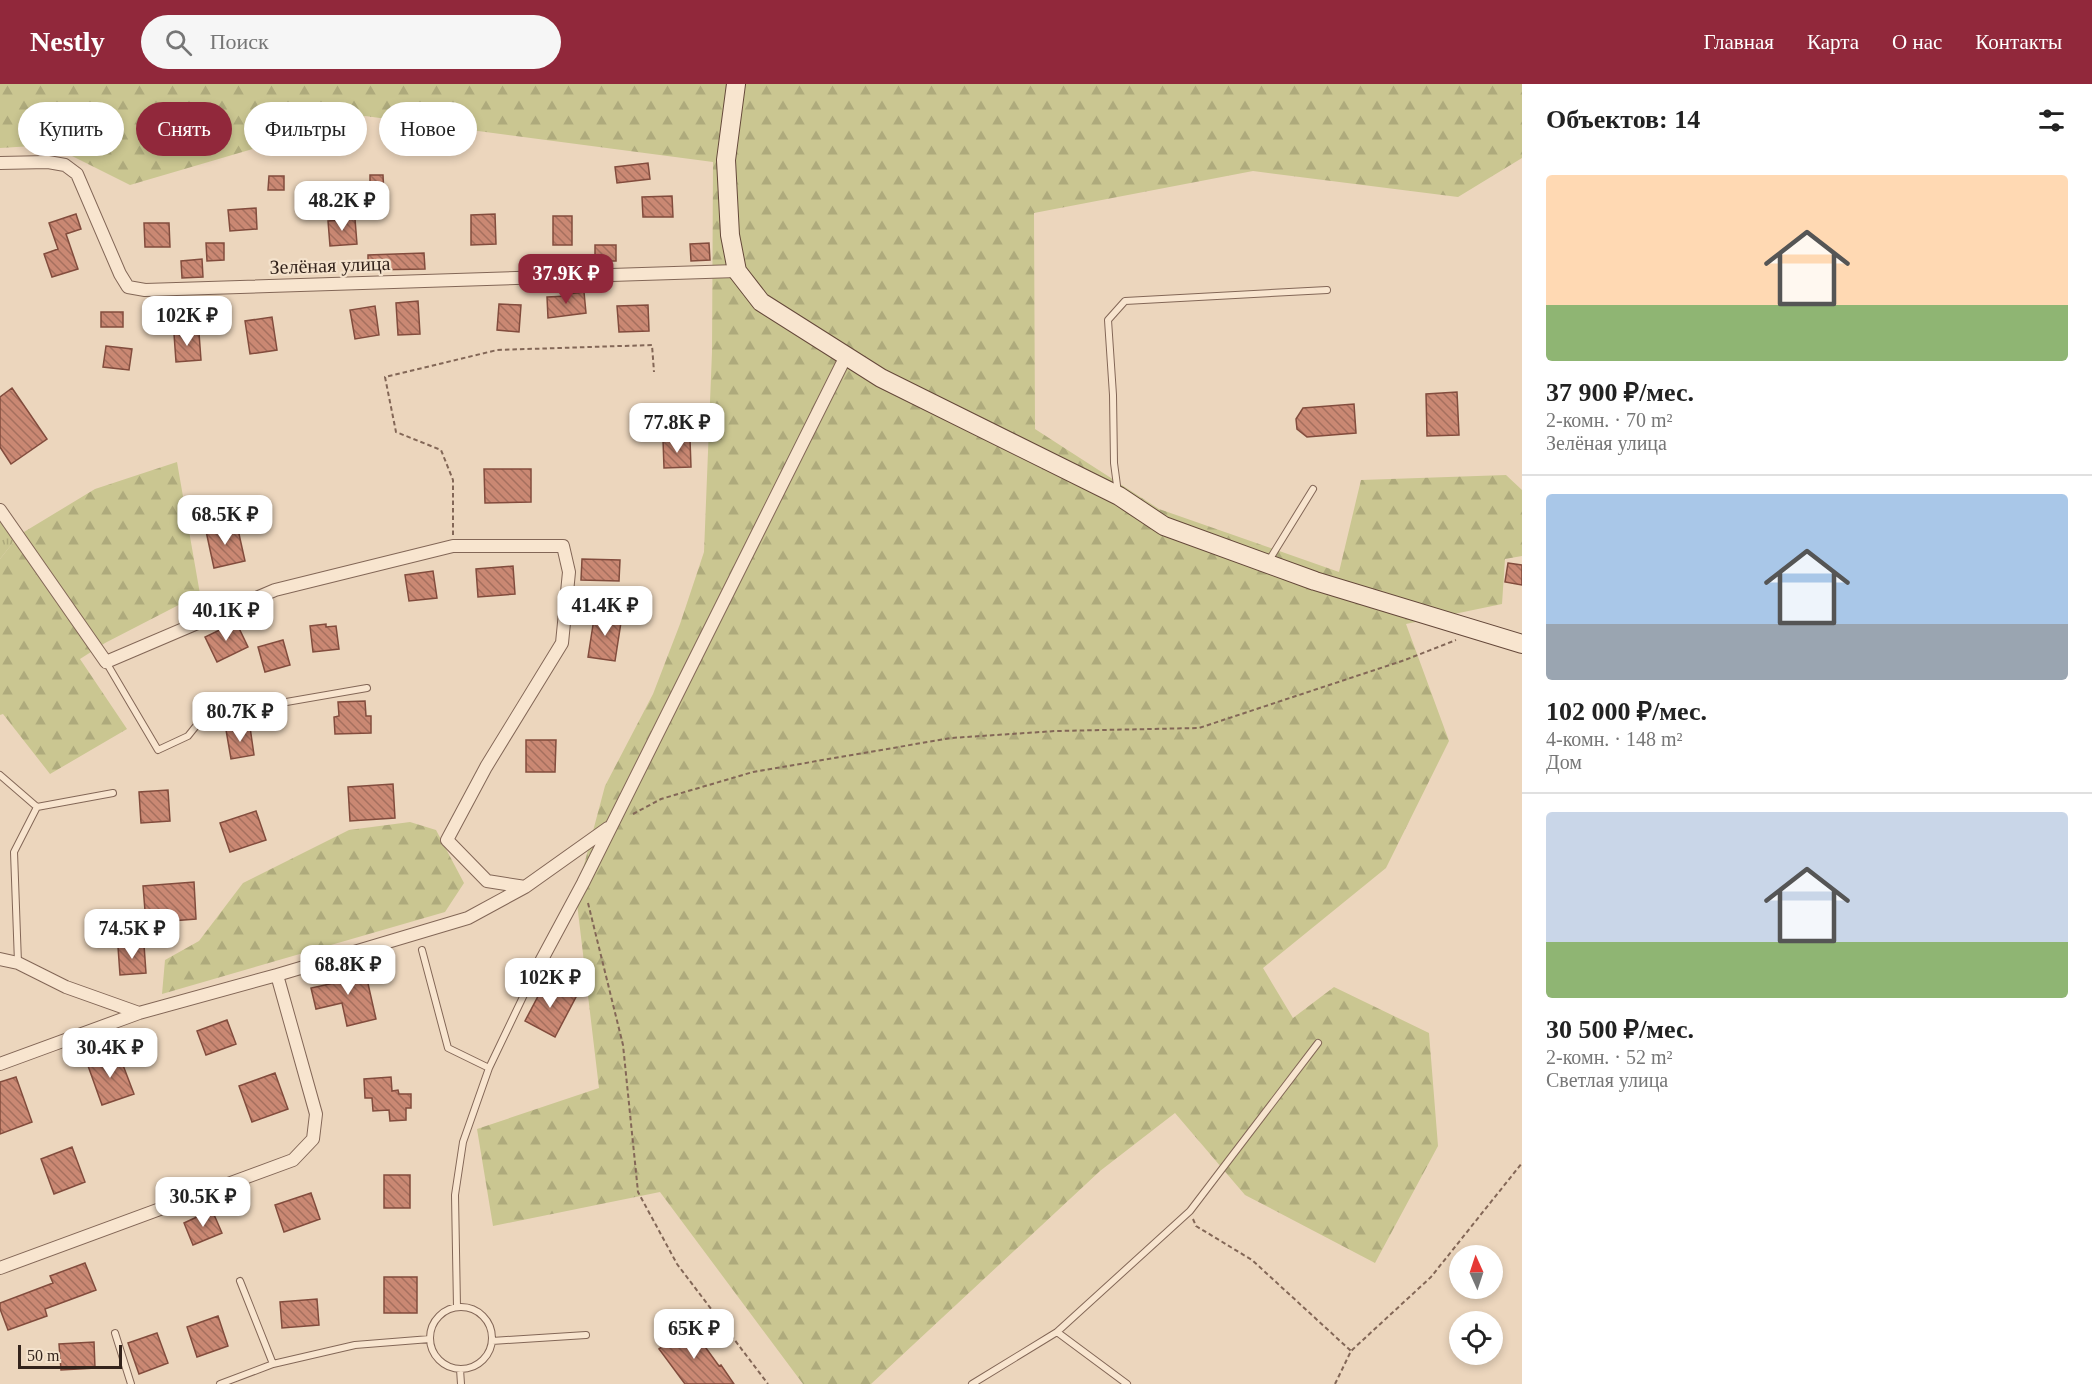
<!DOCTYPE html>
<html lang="ru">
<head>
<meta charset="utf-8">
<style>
  :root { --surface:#fff; --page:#f6f6f6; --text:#222; --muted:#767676; --line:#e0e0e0; --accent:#91283b }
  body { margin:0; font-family:Georgia,serif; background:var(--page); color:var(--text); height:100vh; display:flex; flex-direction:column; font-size:22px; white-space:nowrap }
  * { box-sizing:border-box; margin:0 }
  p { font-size:20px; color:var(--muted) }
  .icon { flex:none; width:33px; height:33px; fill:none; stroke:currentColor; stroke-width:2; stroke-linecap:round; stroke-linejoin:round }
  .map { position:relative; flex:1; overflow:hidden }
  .details { display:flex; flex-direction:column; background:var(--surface); width:570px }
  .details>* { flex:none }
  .guide { position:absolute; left:18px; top:18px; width:570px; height:54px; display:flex; gap:12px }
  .needle { width:39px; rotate:357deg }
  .controls { position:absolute; left:1449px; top:1161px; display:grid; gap:12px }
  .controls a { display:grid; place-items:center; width:54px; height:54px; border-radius:50%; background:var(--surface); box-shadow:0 3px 9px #0003; font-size:30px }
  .scale { position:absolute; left:18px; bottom:15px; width:104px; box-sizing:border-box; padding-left:6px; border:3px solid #33231b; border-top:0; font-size:16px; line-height:21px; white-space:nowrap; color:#33231b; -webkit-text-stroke:4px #f4e2cc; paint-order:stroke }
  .price { position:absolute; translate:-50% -51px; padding:0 14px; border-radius:12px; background:#fff; color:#222; font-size:20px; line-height:39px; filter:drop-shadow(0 2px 3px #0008) }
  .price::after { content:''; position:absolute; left:50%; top:36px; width:18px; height:14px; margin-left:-9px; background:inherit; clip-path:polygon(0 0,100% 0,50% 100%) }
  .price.active { background:var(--accent); color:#fff }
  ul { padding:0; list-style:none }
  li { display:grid; align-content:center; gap:12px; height:318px; padding:0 24px }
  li+li { border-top:2px solid var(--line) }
  li span { display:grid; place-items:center; height:186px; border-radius:6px; color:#555 }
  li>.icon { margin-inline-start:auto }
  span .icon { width:108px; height:108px; fill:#fffc; stroke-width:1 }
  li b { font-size:26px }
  h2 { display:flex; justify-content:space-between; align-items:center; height:72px; padding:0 24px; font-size:26px }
  .tag { padding:0 21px; border-radius:27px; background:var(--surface); box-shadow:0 3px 9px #0003; font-size:21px; line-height:54px }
  .tag.active { background:var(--accent); color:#fff }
  header { display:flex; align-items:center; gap:36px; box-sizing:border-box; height:84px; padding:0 30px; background:var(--accent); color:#fff }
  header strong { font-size:28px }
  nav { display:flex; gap:33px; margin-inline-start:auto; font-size:21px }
  .search { width:420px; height:54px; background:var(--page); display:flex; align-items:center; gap:15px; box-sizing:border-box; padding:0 21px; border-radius:33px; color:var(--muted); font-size:22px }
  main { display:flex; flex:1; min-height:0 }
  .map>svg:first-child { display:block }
  .grass { fill:url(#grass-tufts) }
  .forest { fill:url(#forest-firs) }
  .building { fill:url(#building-back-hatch); stroke:#824c3d; stroke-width:1.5 }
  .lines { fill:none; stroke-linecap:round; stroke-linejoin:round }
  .lane-casing { stroke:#836757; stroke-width:8 }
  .street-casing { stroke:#836757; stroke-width:14 }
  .secondary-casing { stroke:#65483a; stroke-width:20 }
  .path { stroke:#836757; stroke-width:2; stroke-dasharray:4.5 3; stroke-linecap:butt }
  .lane { stroke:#f8e5cf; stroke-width:6 }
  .street { stroke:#f8e5cf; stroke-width:12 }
  .secondary { stroke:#f8e5cf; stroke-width:18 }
  .labels { text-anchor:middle; stroke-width:4.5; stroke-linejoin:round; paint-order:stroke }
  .street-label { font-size:20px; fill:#33231b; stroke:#f4e2cc }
</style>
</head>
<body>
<header>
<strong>Nestly</strong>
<div class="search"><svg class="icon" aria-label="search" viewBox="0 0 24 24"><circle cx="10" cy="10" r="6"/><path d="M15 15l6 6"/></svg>Поиск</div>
<nav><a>Главная</a><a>Карта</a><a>О нас</a><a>Контакты</a></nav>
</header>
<main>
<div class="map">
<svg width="1522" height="1300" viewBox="0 0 1522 1300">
  <defs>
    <pattern id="grass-tufts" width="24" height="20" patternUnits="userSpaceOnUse" patternTransform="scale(1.5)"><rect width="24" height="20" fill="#cac691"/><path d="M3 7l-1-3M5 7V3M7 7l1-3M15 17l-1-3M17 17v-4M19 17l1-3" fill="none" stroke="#aeaa7c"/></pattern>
    <pattern id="forest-firs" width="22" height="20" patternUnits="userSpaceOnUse" patternTransform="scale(1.5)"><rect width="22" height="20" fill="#cac691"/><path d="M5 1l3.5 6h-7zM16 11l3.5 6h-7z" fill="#aeaa7c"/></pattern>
    <pattern id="building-back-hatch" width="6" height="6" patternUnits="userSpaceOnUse" patternTransform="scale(1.5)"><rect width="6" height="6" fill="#ca8873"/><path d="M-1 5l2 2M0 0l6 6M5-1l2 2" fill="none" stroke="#a56f5e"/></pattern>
  </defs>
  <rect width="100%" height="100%" fill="#ecd6bd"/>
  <path class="grass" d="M0 428 19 451 0 475Z"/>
  <path class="forest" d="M0 0H1522V74L1458 113 1253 87 1034 129 1035 345 1159 425 1339 488 1361 396 1506 391 1522 406V472L1505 475 1502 520 1406 540 1449 657 1386 784 1263 884 1293 934 1334 903 1429 949 1438 1062 1375 1179 1245 1111 1175 1029 1100 1087 871 1300H803L660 1108 493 1142 477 1045 599 1004 576 811 605 702 653 610 680 540 704 468 712 268 713 78 365 32 130 101 50 61 0 64Z
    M177 378 200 510 105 559 80 575 127 645 50 690 3 630 0 631V475L19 451 95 405Z
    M410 738 436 746 464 799 445 828 162 910 165 876 199 857 243 799 349 746Z"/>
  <path class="building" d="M648 79 650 95 617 99 615 83Z
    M370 91H383L384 111 364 112V98H370Z
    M269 92H284V106H268Z
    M672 112 673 133H643L642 113Z
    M256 124 257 145 230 147 228 126Z
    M76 130 81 145 66 150 78 185 52 193 44 170 58 165 49 139Z
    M495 130 496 160 471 161V131Z
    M553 132H572V161H553Z
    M355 135 357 160 330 162 328 137Z
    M144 139H169L170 163H145Z
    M206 159H224V176L207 177Z
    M709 159 710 176 691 177 690 160Z
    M595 161H616V177H595Z
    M424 169 425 185 368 186V171Z
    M202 175 203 193 182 194 181 177Z
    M584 208 586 229 548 234 547 213 568 212V210Z
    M418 217 420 250 398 251 396 219Z
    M158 219H170L171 243H159Z
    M499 220 521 221 519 248 497 246Z
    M648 221 649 247 619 248 617 222Z
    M375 222 379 251 355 255 350 226Z
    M101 228H123V243H101Z
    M272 233 277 266 250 270 245 237Z
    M199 249 201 276 176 278 174 250Z
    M106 262 132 265 129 286 103 283Z
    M12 304 47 355 11 380 0 363V313Z
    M1457 308 1459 351 1427 352 1426 310Z
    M1354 320 1356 349 1307 353 1297 345 1296 335 1303 324Z
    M690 355 691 383 664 384 663 356Z
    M484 385H531V418L485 419Z
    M237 441 245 477 214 484 206 447Z
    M582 475 620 476 619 497 581 496Z
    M1508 479 1522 481V501L1505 498Z
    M513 482 515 510 478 513 476 485Z
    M433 487 437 514 409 517 405 491Z
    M595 528 622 532 615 577 588 573Z
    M236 538 248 563 217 578 205 553Z
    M326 540V543L336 542 339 565 313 568 310 542Z
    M283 556 290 581 265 588 258 563Z
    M365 617 366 632H371V649L335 650 334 633 339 632 338 618Z
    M250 643 254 671 231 675 226 646Z
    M526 656H556L555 688H526Z
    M393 700 395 734 350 737 348 703Z
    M168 706 170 737 141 739 139 708Z
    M256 727 266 756 230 768 220 739Z
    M194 798 196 835 146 839 143 802Z
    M144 861 146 889 120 891 118 863Z
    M364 882 376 935 347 942 342 919 316 925 311 904 339 898 336 888Z
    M546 897 576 913 555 953 525 937Z
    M227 936 236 960 206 971 197 947Z
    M118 968 134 1010 102 1021 87 979Z
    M275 989 288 1025 252 1038 239 1002Z
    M16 993 32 1038 0 1050V998Z
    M391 993 392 1007 398 1006 399 1010H411V1024H406V1036L390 1037 389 1026 373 1027 372 1014H365L364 995Z
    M72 1063 85 1098 54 1110 41 1075Z
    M384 1091H410V1124H384Z
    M311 1109 320 1135 284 1148 275 1121Z
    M212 1126 222 1149 193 1161 184 1139Z
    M85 1179 96 1206 45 1225 47 1232 8 1246 0 1225V1219L53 1199 50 1192Z
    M384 1193H417V1229H384Z
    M317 1215 319 1241 282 1244 280 1218Z
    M218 1232 228 1262 197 1273 187 1243Z
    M690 1242 719 1282 721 1281 734 1300H685L659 1265Z
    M157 1249 168 1279 139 1290 128 1259Z
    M94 1258 95 1284 61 1286 59 1260Z"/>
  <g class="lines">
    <g class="lane-casing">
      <path id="lane" d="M1118 409 1114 379 1113 311 1108 236 1125 217 1327 206
        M1268 478 1313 405
        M106 578 158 666 188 652 196 642 217 630 367 604
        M0 691 37 723
        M422 866 448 964 489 984
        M18 879 14 768 37 723 113 709
        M240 1197 273 1280
        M430 1254a31 31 0 1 1 62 0a31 31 0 1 1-62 0Z
        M457 1223 455 1111 463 1058 489 984 532 894
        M1057 1248 1127 1300
        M115 1249 131 1300
        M492 1257 586 1251
        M460 1285 461 1300
        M220 1300 273 1280 355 1261 430 1255
        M972 1300 1057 1248 1190 1127 1318 959"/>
    </g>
    <g class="street-casing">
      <path id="street" d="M0 79 48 78 65 81 77 90 120 190 128 203 145 206 737 187
        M0 426 106 578 275 506 453 462H563L569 488 562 559 486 683 447 756 487 797 525 803
        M0 875 18 879 66 903 139 929 277 891 468 834 525 803 608 744
        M532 894 583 799 846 272
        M0 980 139 929
        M0 1184 293 1076 313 1055 316 1030 277 891"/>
    </g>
    <g class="secondary-casing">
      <path id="secondary" d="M736 0 726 76 730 151 737 187 761 218 881 294 1119 412 1164 442 1315 497 1522 560"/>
    </g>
    <path class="path" d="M453 451V396L441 366 396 348 385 293 497 266 652 261 654 288
      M633 730 661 715 753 688 951 654 1056 647 1199 644 1405 576 1456 556
      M588 819 623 961 638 1108 677 1180 768 1300
      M1193 1135 1196 1142 1252 1176 1351 1267
      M1335 1300 1351 1267 1431 1193 1522 1079"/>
    <use href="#lane" class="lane"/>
    <use href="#street" class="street"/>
    <use href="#secondary" class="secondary"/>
  </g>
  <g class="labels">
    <g class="street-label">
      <text transform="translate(330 181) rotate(-2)" y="7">Зелёная улица</text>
    </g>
  </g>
</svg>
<div class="controls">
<a><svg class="needle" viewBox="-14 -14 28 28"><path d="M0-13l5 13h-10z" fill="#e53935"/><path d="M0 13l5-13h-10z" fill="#767676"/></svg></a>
<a><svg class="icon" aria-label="locate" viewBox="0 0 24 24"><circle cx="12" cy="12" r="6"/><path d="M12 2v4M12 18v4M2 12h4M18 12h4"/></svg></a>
</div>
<div class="scale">50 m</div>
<b class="price" style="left:342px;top:148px">48.2K ₽</b>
<b class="price active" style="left:566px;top:221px">37.9K ₽</b>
<b class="price" style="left:187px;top:263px">102K ₽</b>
<b class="price" style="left:677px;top:370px">77.8K ₽</b>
<b class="price" style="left:225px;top:462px">68.5K ₽</b>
<b class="price" style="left:605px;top:553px">41.4K ₽</b>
<b class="price" style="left:226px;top:558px">40.1K ₽</b>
<b class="price" style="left:240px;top:659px">80.7K ₽</b>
<b class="price" style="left:132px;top:876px">74.5K ₽</b>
<b class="price" style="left:348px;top:912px">68.8K ₽</b>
<b class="price" style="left:550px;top:925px">102K ₽</b>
<b class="price" style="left:110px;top:995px">30.4K ₽</b>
<b class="price" style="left:203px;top:1144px">30.5K ₽</b>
<b class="price" style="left:694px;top:1276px">65K ₽</b>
<div class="guide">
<a class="tag">Купить</a>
<a class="tag active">Снять</a>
<a class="tag">Фильтры</a>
<a class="tag">Новое</a>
</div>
</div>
<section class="details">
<h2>Объектов: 14<svg class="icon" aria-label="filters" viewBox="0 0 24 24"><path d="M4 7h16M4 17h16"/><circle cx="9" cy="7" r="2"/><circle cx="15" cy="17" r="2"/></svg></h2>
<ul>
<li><span style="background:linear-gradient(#ffd9b3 70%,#8fb573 0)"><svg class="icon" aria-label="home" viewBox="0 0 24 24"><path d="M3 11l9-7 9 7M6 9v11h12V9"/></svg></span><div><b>37 900 ₽/мес.</b><p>2-комн. · 70 m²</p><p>Зелёная улица</p></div></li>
<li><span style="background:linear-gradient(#a9c7e8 70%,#9aa5b1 0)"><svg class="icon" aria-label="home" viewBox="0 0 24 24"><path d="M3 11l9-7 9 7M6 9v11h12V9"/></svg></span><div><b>102 000 ₽/мес.</b><p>4-комн. · 148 m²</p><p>Дом</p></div></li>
<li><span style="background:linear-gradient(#c9d6e8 70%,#8fb573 0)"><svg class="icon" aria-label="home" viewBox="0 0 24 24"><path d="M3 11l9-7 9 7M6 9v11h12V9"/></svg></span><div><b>30 500 ₽/мес.</b><p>2-комн. · 52 m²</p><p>Светлая улица</p></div></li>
</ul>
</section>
</main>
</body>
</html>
